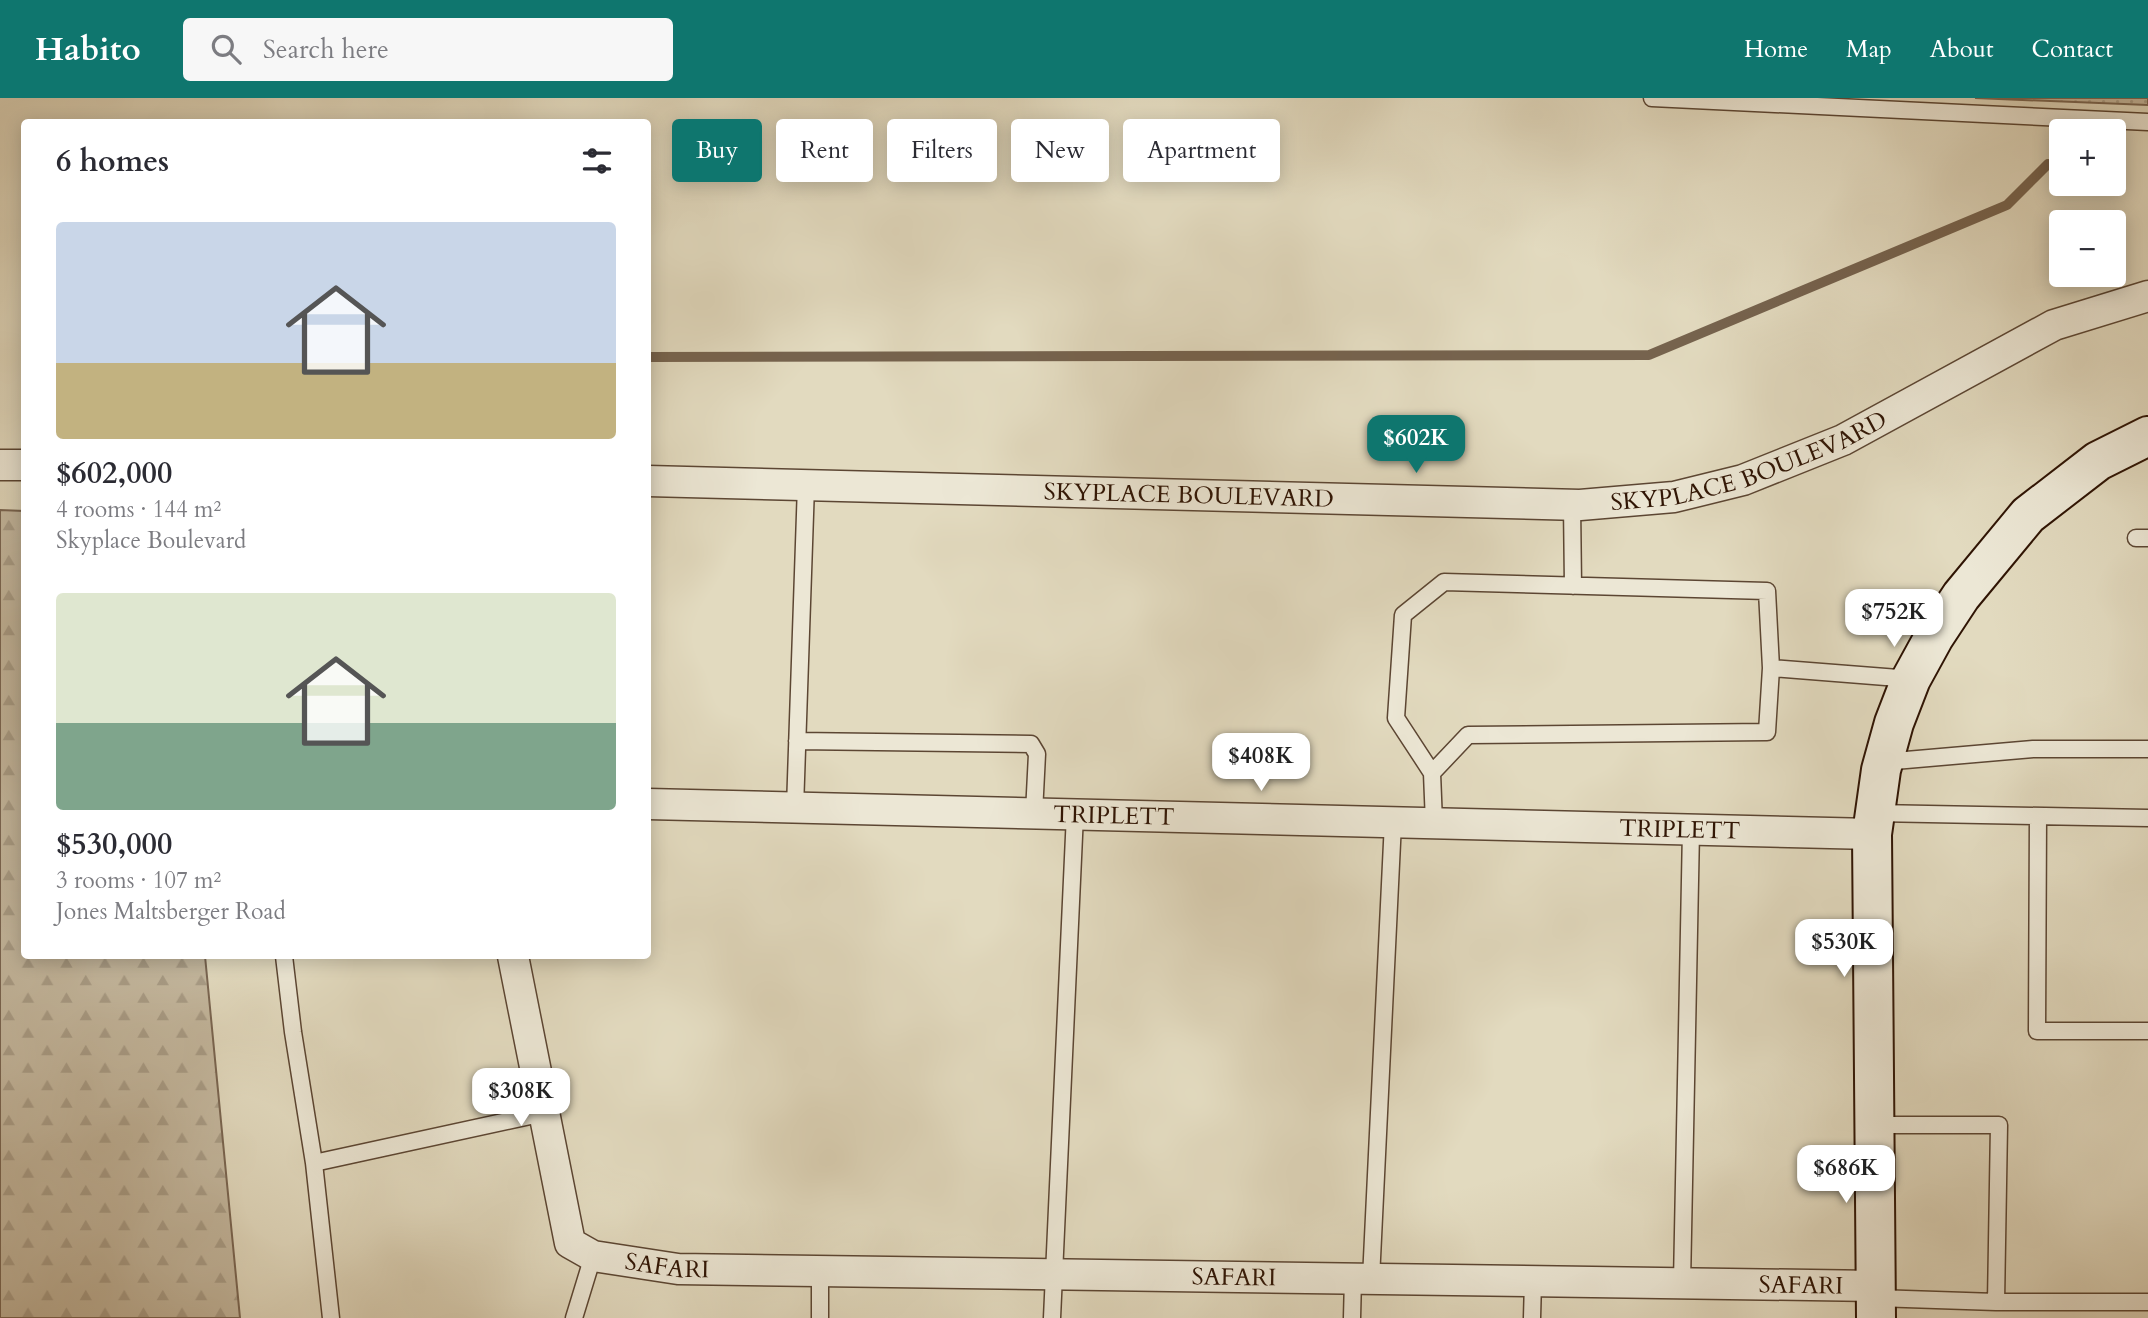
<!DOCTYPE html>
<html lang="en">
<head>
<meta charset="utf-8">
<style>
  :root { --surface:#fff; --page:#f7f7f7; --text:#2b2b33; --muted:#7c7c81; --accent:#0f766e }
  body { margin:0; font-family:Cardo,serif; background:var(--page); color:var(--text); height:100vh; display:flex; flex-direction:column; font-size:26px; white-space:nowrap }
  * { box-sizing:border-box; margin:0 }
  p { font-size:23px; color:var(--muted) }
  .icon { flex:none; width:38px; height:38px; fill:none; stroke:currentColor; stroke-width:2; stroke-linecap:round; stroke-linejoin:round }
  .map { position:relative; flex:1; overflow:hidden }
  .sheet { position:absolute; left:21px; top:21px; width:630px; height:840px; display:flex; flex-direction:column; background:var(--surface); border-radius:7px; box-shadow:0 4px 18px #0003 }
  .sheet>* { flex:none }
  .hud { position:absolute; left:672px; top:21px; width:665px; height:63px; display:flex; gap:14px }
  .controls { position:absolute; left:2049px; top:21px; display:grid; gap:14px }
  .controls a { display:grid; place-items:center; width:77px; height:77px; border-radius:7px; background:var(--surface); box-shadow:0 4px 18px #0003; font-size:35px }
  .price { position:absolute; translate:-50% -60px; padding:0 16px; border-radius:14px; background:#fff; color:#222; font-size:23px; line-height:46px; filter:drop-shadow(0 2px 4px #0008) }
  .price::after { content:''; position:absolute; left:50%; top:42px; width:21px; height:16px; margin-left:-10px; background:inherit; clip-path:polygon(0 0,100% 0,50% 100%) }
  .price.on { background:var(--accent); color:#fff }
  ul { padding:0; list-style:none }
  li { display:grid; align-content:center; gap:14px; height:371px; padding:0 35px }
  li span { display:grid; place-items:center; height:217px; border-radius:7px; color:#555 }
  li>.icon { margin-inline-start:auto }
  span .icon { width:126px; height:126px; fill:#fffc; stroke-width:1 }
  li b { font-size:30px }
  h2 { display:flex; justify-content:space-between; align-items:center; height:84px; padding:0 35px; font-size:30px }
  .tag { padding:0 24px; border-radius:7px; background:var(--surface); box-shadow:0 4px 18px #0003; font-size:24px; line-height:63px }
  .tag.on { background:var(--accent); color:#fff }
  header { display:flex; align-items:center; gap:42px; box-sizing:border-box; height:98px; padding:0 35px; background:var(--accent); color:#fff }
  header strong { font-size:33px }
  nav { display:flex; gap:38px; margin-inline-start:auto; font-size:24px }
  .search { width:490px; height:63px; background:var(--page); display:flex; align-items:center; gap:18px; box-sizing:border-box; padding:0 24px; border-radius:7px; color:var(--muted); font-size:26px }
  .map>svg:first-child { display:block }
  .grass { fill:url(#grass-dots); stroke:#7a6652; stroke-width:2 }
  .forest { fill:url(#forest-firs); stroke:#7a6652; stroke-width:2 }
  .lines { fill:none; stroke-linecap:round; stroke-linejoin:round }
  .stream { stroke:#76634e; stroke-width:10 }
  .service-casing { stroke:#5c4633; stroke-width:19 }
  .minor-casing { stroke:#5c4633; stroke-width:33 }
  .secondary-casing { stroke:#2f1404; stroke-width:42 }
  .service { stroke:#ece7d5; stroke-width:16 }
  .minor { stroke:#ece7d5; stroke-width:30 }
  .secondary { stroke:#ece7d5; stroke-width:38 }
  .labels { text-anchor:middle; stroke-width:5; stroke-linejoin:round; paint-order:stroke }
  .street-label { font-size:24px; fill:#2f1404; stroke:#ece7d5 }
</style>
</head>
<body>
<header>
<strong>Habito</strong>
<div class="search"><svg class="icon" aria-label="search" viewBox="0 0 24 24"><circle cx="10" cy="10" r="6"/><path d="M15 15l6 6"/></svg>Search here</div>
<nav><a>Home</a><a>Map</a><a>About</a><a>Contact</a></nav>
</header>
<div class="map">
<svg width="2148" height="1220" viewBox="0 0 2148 1220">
  <defs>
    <pattern id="grass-dots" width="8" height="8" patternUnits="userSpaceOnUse" patternTransform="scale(1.75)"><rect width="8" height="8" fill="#c4b89f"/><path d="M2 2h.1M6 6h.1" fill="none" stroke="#a99d87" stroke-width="1.8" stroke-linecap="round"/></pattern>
    <pattern id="forest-firs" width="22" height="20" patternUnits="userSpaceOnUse" patternTransform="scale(1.75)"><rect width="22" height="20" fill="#c4b89f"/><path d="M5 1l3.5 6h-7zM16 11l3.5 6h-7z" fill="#a99d87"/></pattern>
  </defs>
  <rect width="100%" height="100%" fill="#e2dabf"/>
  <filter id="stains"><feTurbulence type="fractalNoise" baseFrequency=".00286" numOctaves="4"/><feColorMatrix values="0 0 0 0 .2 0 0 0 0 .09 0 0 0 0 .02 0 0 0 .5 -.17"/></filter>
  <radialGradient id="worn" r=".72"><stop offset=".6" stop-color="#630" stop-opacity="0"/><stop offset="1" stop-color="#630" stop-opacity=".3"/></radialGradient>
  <path class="grass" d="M1975 0H2148V7Z"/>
  <path class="forest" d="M0 412 24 413V858H205L240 1220H0Z"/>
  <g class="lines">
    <path class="stream" d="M648 259 1649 257 2007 107 2048 66"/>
    <g class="service-casing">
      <path id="service" d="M1652 0 2148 24
        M1572 406 1573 488
        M2136 440H2148
        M797 643 1031 646 1037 656 1034 715
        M1883 664 2033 651H2148
        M1432 675 1468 637 1767 634 1771 570
        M795 710 806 387
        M1875 715 2148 720
        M2038 718 2037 933H2148
        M1434 725 1432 675 1396 620 1403 517 1444 484 1767 493 1771 570 1911 581
        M284 858 293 934 314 1065 331 1220
        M1875 1027H1999L1996 1204
        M314 1065 544 1015
        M1371 1181 1393 724
        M1682 1185 1691 732
        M1876 1200 1996 1204H2148
        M574 1220 593 1158
        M820 1220V1173
        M1052 1220 1075 716
        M1352 1220 1353 1180
        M1532 1220 1533 1183"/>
    </g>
    <g class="minor-casing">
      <g id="minor">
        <path d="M0 367H24"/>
        <path id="s1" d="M648 383 1580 407 1674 399 1743 382 1843 342 2054 227 2148 198"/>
        <path id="s2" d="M648 706 1872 736"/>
        <path id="s3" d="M513 858 570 1145 593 1158 678 1171 1876 1188"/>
      </g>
    </g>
    <g class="secondary-casing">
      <path id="secondary" d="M1876 1220 1872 736 1881 672 1894 625 1911 581 1934 539 1961 498 2028 417 2098 363 2148 338"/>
    </g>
    <use href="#service" class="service"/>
    <use href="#minor" class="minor"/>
    <use href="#secondary" class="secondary"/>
  </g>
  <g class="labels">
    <g class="street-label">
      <text dy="8" stroke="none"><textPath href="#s1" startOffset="1108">SKYPLACE BOULEVARD</textPath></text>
      <text dy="8" stroke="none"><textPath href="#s1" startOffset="541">SKYPLACE BOULEVARD</textPath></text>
      <text dy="8" stroke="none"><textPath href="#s2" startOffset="466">TRIPLETT</textPath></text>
      <text dy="8" stroke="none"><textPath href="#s2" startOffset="1032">TRIPLETT</textPath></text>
      <text dy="8" stroke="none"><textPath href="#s3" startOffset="394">SAFARI</textPath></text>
      <text dy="8" stroke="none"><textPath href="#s3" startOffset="961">SAFARI</textPath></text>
      <text dy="8" stroke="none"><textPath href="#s3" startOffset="1528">SAFARI</textPath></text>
    </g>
  </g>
  <rect width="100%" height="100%" filter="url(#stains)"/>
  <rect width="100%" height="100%" fill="url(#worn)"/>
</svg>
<div class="controls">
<a>+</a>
<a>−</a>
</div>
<b class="price on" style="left:1416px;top:377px">$602K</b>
<b class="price" style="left:1894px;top:551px">$752K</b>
<b class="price" style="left:1261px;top:695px">$408K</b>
<b class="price" style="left:1844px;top:881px">$530K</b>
<b class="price" style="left:521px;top:1030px">$308K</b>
<b class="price" style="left:1846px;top:1107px">$686K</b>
<div class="hud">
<a class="tag on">Buy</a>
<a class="tag">Rent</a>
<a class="tag">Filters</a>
<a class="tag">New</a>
<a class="tag">Apartment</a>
</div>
<section class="sheet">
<h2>6 homes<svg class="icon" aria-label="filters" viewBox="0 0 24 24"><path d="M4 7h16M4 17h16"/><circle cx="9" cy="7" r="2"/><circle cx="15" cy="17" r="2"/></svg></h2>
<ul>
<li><span style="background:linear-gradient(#c9d6e8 65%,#c2b280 0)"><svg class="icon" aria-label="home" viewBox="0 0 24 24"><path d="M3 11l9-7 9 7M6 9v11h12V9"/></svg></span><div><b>$602,000</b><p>4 rooms · 144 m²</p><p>Skyplace Boulevard</p></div></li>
<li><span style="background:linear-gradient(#dfe7d0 60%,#7fa58c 0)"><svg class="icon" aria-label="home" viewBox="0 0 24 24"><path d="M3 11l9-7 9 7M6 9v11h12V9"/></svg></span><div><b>$530,000</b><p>3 rooms · 107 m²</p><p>Jones Maltsberger Road</p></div></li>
</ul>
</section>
</div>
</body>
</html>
